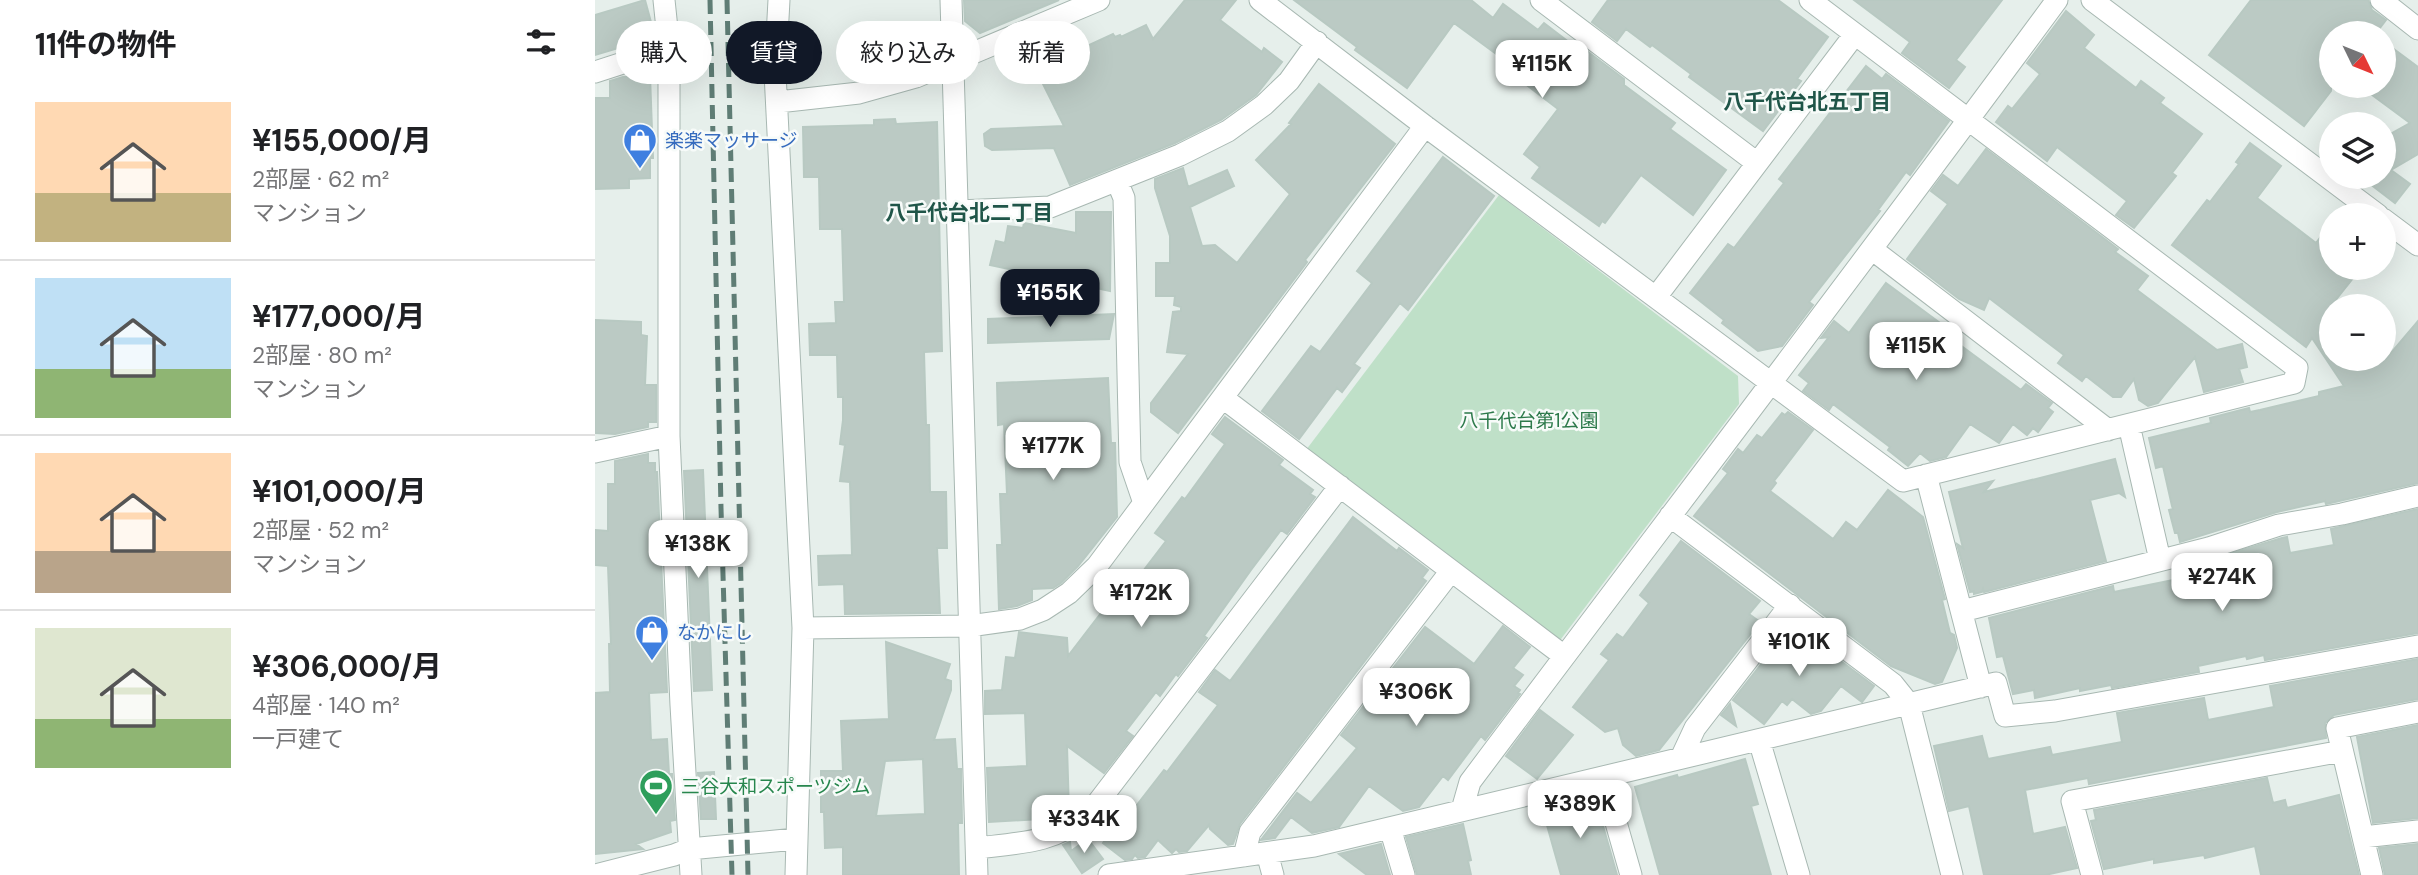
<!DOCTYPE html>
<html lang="ja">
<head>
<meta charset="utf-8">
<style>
  :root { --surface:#fff; --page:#f2f2f2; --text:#202124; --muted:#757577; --line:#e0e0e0; --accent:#111827 }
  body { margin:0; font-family:"DM Sans","Noto Sans JP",sans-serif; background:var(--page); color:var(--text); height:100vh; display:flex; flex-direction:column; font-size:26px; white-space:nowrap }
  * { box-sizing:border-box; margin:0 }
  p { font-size:23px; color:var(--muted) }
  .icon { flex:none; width:38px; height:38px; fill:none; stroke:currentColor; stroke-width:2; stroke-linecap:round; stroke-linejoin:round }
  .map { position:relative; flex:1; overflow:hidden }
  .details { display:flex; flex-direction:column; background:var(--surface); width:595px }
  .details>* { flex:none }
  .hud { position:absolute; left:21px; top:21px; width:665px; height:63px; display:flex; gap:14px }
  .needle { width:46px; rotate:133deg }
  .controls { position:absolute; left:1724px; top:21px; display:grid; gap:14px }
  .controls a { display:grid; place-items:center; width:77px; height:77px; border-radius:50%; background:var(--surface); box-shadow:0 7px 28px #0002; font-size:35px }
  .price { position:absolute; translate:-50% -60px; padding:0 16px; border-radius:14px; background:#fff; color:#222; font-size:23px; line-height:46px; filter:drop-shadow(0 2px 4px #0008) }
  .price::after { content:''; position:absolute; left:50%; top:42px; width:21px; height:16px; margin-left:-10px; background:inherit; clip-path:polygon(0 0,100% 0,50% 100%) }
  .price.current { background:var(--accent); color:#fff }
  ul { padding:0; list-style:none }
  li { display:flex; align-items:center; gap:21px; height:175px; padding:0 35px }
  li+li { border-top:2px solid var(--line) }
  li span { display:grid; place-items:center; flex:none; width:196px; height:140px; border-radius:0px; color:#555 }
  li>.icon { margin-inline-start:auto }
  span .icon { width:84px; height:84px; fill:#fffc; stroke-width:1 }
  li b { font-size:30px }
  h2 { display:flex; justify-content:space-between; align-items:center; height:84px; padding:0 35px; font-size:30px }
  .pill { padding:0 24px; border-radius:32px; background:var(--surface); box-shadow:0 7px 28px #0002; font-size:24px; line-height:63px }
  .pill.current { background:var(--accent); color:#fff }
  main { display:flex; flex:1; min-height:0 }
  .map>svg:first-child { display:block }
  .green { fill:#bfe0c8 }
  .building { fill:#bbcac4; stroke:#b8c9c2; stroke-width:2; fill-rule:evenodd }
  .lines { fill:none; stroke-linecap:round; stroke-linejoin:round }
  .minor-casing { stroke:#a8b8b2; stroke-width:23 }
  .minor { stroke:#fff; stroke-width:21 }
  .rail { stroke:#5f7d75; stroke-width:5; stroke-dasharray:14 7; stroke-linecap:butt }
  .labels { text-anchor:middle; stroke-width:5; stroke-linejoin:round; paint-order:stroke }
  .shop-label { font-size:19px; fill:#366cbe; stroke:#f7fbf9; text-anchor:start }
  .park-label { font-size:19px; fill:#2d7a4b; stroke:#f7fbf9 }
  .leisure-label { font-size:19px; fill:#27864d; stroke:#f7fbf9; text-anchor:start }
  .neighbourhood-label { font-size:21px; font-weight:bold; fill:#1f5548; stroke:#f7fbf9 }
</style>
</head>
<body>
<main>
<section class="details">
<h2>11件の物件<svg class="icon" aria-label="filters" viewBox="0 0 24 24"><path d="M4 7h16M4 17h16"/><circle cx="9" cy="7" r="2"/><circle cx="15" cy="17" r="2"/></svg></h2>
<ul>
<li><span style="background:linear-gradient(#ffd9b3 65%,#c2b280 0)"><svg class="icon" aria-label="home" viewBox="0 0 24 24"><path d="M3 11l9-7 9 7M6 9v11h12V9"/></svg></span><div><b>¥155,000/月</b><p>2部屋 · 62 m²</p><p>マンション</p></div></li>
<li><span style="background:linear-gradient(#bfe0f5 65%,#8fb573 0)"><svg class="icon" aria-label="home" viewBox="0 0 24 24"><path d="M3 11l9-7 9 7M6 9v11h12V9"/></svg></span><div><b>¥177,000/月</b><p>2部屋 · 80 m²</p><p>マンション</p></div></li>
<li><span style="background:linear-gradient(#ffd9b3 70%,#b9a48a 0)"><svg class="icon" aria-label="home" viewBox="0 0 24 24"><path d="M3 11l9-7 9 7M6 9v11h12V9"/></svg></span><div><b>¥101,000/月</b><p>2部屋 · 52 m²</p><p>マンション</p></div></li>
<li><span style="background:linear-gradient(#dfe7d0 65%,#8fb573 0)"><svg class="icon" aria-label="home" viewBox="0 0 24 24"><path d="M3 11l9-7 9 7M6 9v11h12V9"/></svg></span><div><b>¥306,000/月</b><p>4部屋 · 140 m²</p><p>一戸建て</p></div></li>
</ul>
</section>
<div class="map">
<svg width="1823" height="875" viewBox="0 0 1823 875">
  <rect width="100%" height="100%" fill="#e6efeb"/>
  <path class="green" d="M904 195 1143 376 1144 404 966 639H960L711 450Z"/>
  <path class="building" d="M50 0 60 37 0 55V15Z
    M369 0H464L385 33 370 21Z
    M590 0H641L625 20 667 52 669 48 687 62 661 95 626 120 580 143 475 185 459 148 397 150 390 146 389 134 396 129 469 126 438 64 461 52 464 59 518 34 520 37 525 35 526 37 551 25 558 39Z
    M699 0H876L898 18 908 4 943 30 949 23 979 46 981 43 1029 79V85L1080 123 1075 129 1131 170 1098 215 1046 175 1010 223 1007 221 1004 226 937 178 945 167 929 154 963 109 929 83 934 78 859 23 812 88 760 50 762 47Z
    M1013 0H1183L1233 37 1202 79 1206 81 1168 131 1094 77 1096 74 1057 45 1055 47 1031 29 1022 41 997 22Z
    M1259 0H1407L1361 60 1370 67 1354 88 1307 53 1315 42Z
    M1656 0H1773L1777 10 1791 20 1781 33H1736V91L1709 126 1614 55Z
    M1471 11 1499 35 1489 48 1541 88 1546 81 1569 98 1565 103 1607 134 1577 173 1581 176 1539 228 1521 215 1532 201 1462 147 1452 161 1401 122 1413 106 1417 109 1445 74 1432 63Z
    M1788 41 1823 67V154L1796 170 1815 184 1800 203 1766 177H1788V138L1815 123 1765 86H1788Z
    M1271 66 1287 79 1291 74 1354 121 1315 175 1311 172 1283 210 1285 211 1214 302 1218 305 1187 346 1163 351 1127 323 1129 320 1095 293 1133 244 1139 248 1189 183 1184 179Z
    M55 75 58 158H55V178L34 179V188L0 189V98H15V81L28 77Z
    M724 84 800 144 710 260 712 262 583 433 556 412V403L593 354 572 352 578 312 586 311V307L579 305 580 296H561V263H575V236L560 188V179L588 168 593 187 632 170 639 186 595 207 607 246 620 245 642 263 695 194 661 160 696 124 694 123Z
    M300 119 301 124 342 122 347 351 329 352 331 425H334L335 492H351L352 548H342L345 613 250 614 249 584 224 585 223 556 257 555 255 482 245 481 250 445 245 444 248 420V397H243L242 355H215L214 324 241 323 240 302H249L247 229H225L224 177H209L208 127 279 125V120Z
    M1655 143 1686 166 1662 198 1721 243 1736 223V268H1766L1736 306V359H1791L1823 321V483L1744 501 1731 504 1730 501 1682 512 1585 542 1583 533H1580L1574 510 1578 509 1577 506 1568 466 1561 468 1554 438 1616 423 1615 418 1654 408 1655 412 1665 410 1724 396V392L1749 386 1717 338 1711 347 1577 245 1612 200 1615 202 1644 164 1641 162Z
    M1391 149 1523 249 1520 252 1553 276 1542 290 1622 350 1647 344 1652 367 1644 369 1648 382 1609 392 1600 357 1563 403 1553 406 1544 400 1539 379 1526 397H1518L1491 376 1487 381 1463 363 1469 355 1394 298 1389 310 1364 299 1312 259 1353 204 1336 191 1348 175 1363 186Z
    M848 157 899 196 813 310 805 303 759 364 765 368 747 392 742 388 704 439 667 411 716 346 725 352 777 283 762 271Z
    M481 212H516L515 291 395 265 401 241 410 243 413 226 428 228 429 223 481 233Z
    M1291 283 1364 337 1361 342 1426 390 1431 384 1457 403 1453 408 1458 412 1443 432 1438 428 1432 435 1418 424 1404 443 1375 424 1351 457 1335 461 1325 453 1313 466 1293 450 1295 447 1238 404 1234 410 1208 391 1214 383 1204 375 1234 337 1226 338 1239 321 1254 333Z
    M519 314 514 339 393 343V319Z
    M0 320 46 322V335L52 336 50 385H61V422H53V427L20 434 0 433Z
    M513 378 516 443H520L522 517 483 566 466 583 458 588 437 589V600L422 606 404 609 402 545H407L405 494H412L409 424 403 425 402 383Z
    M1193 412 1218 430 1179 481 1181 483 1175 491 1238 539 1251 522 1262 530 1293 490 1328 517 1350 599 1347 600 1355 633 1359 635 1362 648 1347 682 1340 684 1296 666 1099 516 1133 473 1128 469 1143 449 1148 453 1162 435 1167 438 1187 413 1190 415Z
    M630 417 688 460 684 465 718 490 715 494 720 497 692 534 686 530 656 570 609 636 612 638 583 676 581 674 565 696 561 692 531 731 538 736 509 773 472 746 474 812 446 825V819L394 822 392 768 432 766 430 713 390 714V691L407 690 411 657 420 658 424 632 472 638 473 656 513 604 519 609 571 541 560 533 587 497 590 499 630 444 617 434Z
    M53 454V463H60V472H62L72 692 54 693 56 740 72 739 74 774H77L80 820 75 821 76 832 41 844 48 849 0 854V693L15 692 14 644H16L13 566 0 565V530L13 531V484H20V461Z
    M1520 459 1530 497 1524 493 1495 500 1511 561 1389 592 1388 589 1387 592 1379 594V591L1375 592 1362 544 1368 548 1354 492 1398 481 1389 492Z
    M108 470 117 690 99 691 89 471Z
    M1823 509V633L1670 660 1669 655 1652 659 1651 656 1603 666 1604 672 1517 688 1516 685 1485 691V688L1440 698 1439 690 1418 694 1408 656 1402 657 1394 618 1518 586 1519 592 1593 577 1591 567 1687 538 1692 537 1695 553 1739 545 1736 529Z
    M758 517 802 551 804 548 833 570 827 578 831 581 645 824 638 844 633 845 615 829 614 825 592 851 584 852 581 849 577 853 563 840 550 857 543 858 540 855 537 859 530 860 508 843 521 825 524 828 569 770 572 772 623 705 604 692 620 670 635 681Z
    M1086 541 1165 601 1154 614 1165 622 1064 750 1041 756 1028 745 1023 728 1010 732 978 707 1014 660 1006 654 1022 634 1028 638 1054 603 1045 595Z
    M908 626 935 647 918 668 928 675 919 686 925 690 923 693 925 694 890 740 886 736 853 780 848 776 824 807 808 811 774 786 744 827 717 833 696 817 680 838 666 840 702 793 716 803 762 748 746 735 830 627 879 664Z
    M1199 626 1279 686 1267 702 1246 686 1226 711 1216 714 1197 699 1192 705 1187 701 1169 724 1138 700 1186 639 1188 640Z
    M291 642 355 664 350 679 356 681V690L339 740 360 739 362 769H366L367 823H363L364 875H248V847L230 848 229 812H226V771H248L246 721 294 719ZM328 759 330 814 281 816 290 761Z
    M1823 659V699L1739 715 1730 723 1731 738 1494 784 1493 778 1430 790 1438 834 1470 827 1482 868 1450 875H1389L1374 806 1354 811 1339 746 1387 736 1393 759 1455 747 1457 755 1527 742 1522 713 1609 698 1613 720 1679 707 1675 686Z
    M1135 704 1141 726 1126 715Z
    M945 710 978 735 942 779 911 756Z
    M1823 725V818L1778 823 1762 737Z
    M1150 759 1163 804 1156 806 1176 875H1065L1040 787 1082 775 1083 778Z
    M119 772 121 819H106L103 773Z
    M1672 778 1678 803 1690 800 1692 808 1744 795 1764 875H1666L1660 846 1610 858 1609 855 1559 863V859L1509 869 1496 821 1501 820 1499 810Z
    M1000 798 1022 875H966L948 811Z
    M868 824 876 860 873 861 876 875H822L811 837Z
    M493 839 508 859 487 873 468 845 475 842 476 851Z
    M786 844 795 875H772L744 854Z
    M1823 844V875H1790L1784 848Z"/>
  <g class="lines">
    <g class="minor-casing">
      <path id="minor" d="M69 0 74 48V436L86 705 96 875
        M184 0 180 73 208 628 201 875
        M356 0 382 875
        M665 0 830 126 1308 481 1699 383 1702 368 1215 0
        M946 0 1162 163
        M1497 0 1783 215
        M1786 0 1823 29
        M0 72 74 48
        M183 102 264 93 321 77 504 0
        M522 181 529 198 535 462 549 503
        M363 211 455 207 585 155 633 131 669 105 694 81 722 42
        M1788 219 1823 245
        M1278 250 1513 430
        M1061 297 1260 34
        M628 398 969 656
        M1534 425 1565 560
        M0 452 74 436
        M1331 475 1386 687
        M1075 516 1298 684 1314 704 1357 875
        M1367 611 1614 548 1684 525 1747 514 1823 496
        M208 628 374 626 425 619 448 610 474 593 502 566 830 126
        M1164 740 1204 875
        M1086 758 1100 728 1195 605
        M1008 777 1036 875
        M867 810 875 782C1071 521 1269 262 1462 0
        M795 828 809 875
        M1768 837 1823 831
        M382 848C425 843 459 843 494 814L745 486
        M672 853 678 875
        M649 856 655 832 856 571
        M0 875 79 855 94 849 201 839
        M514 875 719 846 1401 683 1410 716 1460 711 1823 646
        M1497 875 1477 801 1747 751
        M1777 875 1742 728 1823 712"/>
    </g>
    <use href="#minor" class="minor"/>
    <path class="rail" d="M115 0 126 508 137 875
      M132 0 153 875"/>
  </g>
  <defs>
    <g id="shop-pin" transform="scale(1.75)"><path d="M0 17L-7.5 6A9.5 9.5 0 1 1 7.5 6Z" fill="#3f7fe0" stroke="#f7fbf9"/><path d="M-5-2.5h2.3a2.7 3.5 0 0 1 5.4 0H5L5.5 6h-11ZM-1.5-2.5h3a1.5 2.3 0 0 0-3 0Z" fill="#fff"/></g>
    <g id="stadium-pin" transform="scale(1.75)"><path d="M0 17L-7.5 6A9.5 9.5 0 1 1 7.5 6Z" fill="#2e9e5b" stroke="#f7fbf9"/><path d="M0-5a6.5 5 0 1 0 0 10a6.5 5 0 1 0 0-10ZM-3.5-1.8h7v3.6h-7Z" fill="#fff"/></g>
  </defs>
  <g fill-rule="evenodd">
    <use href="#shop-pin" x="45" y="140"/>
    <use href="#shop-pin" x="57" y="632"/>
    <use href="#stadium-pin" x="61" y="786"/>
  </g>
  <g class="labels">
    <g class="shop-label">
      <text x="70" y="147">楽楽マッサージ</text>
      <text x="82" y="639">なかにし</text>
    </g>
    <g class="park-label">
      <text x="934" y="427">八千代台第1公園</text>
    </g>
    <g class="leisure-label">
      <text x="86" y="793">三谷大和スポーツジム</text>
    </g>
    <g class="neighbourhood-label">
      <text x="1212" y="109">八千代台北五丁目</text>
      <text x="374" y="220">八千代台北二丁目</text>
    </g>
  </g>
</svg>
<div class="controls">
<a><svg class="needle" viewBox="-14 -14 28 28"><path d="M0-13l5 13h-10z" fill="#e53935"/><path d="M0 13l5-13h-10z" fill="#757577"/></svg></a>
<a><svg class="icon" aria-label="layers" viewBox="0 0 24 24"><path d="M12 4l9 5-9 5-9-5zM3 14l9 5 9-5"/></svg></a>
<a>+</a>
<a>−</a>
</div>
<b class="price" style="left:947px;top:100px">¥115K</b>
<b class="price current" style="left:455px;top:329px">¥155K</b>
<b class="price" style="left:1321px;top:382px">¥115K</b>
<b class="price" style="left:458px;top:482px">¥177K</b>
<b class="price" style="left:103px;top:580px">¥138K</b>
<b class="price" style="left:1627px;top:613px">¥274K</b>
<b class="price" style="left:546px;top:629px">¥172K</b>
<b class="price" style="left:1204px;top:678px">¥101K</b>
<b class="price" style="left:821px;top:728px">¥306K</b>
<b class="price" style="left:985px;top:840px">¥389K</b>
<b class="price" style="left:489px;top:855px">¥334K</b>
<div class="hud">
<a class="pill">購入</a>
<a class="pill current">賃貸</a>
<a class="pill">絞り込み</a>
<a class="pill">新着</a>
</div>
</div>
</main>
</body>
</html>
